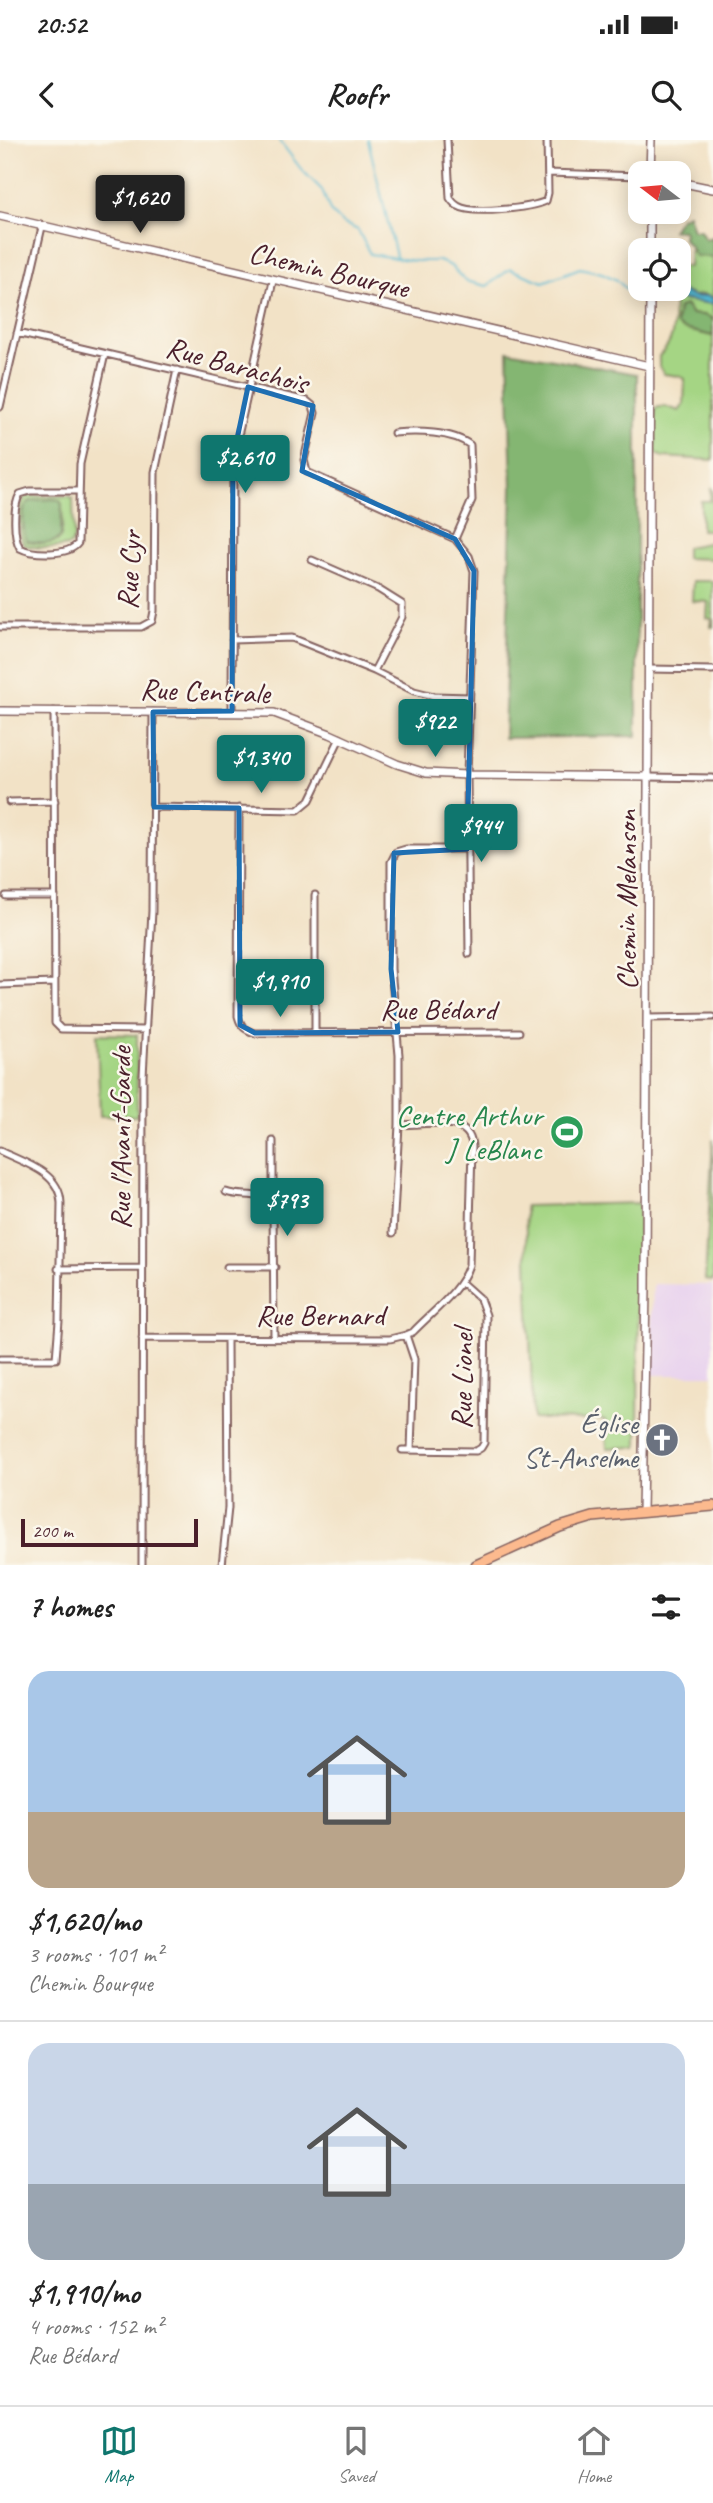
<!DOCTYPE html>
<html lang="en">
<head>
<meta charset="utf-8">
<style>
  :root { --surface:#fff; --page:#f6f6f6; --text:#222; --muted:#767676; --line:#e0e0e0; --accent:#0f766e }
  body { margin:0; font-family:Caveat,sans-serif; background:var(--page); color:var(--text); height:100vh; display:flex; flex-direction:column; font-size:26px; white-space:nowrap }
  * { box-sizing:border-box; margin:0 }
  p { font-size:23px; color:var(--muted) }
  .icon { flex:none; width:38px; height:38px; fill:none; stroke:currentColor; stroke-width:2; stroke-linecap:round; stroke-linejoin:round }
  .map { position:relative; height:1425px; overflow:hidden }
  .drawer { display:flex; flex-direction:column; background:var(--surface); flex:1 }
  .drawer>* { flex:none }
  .needle { width:46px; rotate:286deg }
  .fabs { position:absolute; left:628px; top:21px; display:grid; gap:14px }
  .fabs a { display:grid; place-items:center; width:63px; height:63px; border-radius:14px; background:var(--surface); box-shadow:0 4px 18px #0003; font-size:35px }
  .scale { position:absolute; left:21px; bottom:18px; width:177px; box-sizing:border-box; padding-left:7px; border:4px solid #4a1f2b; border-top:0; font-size:19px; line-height:24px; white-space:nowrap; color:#4a1f2b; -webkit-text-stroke:5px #fbf7ec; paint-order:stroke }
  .price { position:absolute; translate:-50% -60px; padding:0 16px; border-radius:7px; background:var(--accent); color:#fff; font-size:23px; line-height:46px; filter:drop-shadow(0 2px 4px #0008) }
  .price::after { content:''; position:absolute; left:50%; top:42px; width:21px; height:16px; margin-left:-10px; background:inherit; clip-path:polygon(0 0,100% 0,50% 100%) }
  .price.selected { background:#222; color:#fff }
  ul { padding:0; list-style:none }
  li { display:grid; align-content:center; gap:14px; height:371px; padding:0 28px }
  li+li { border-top:2px solid var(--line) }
  li span { display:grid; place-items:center; height:217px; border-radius:21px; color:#555 }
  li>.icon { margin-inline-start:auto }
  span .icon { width:126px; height:126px; fill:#fffc; stroke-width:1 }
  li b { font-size:30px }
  h2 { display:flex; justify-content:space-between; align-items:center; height:84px; padding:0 28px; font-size:30px }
  .status { display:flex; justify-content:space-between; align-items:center; height:49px; padding:0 35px; background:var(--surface); direction:ltr }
  .status svg { height:19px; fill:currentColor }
  header { display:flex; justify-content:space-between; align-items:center; height:91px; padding:0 28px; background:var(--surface); font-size:32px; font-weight:700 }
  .tabs { display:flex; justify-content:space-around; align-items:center; height:98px; border-top:2px solid var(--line); background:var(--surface); font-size:19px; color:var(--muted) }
  .tabs a { display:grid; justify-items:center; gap:4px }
  .tabs .selected { color:var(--accent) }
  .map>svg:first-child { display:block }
  .built { fill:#e8d2ee }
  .green { fill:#a5d584; stroke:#787a58; stroke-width:2; fill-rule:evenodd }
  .forest { fill:#84b672; stroke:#676a4e; stroke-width:2 }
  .water { fill:#51b6cf; stroke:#4e6a7d; stroke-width:2 }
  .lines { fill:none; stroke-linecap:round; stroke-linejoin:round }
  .stream { stroke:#51b6cf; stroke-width:2 }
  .minor-casing { stroke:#856361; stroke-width:9 }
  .tertiary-casing { stroke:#856361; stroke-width:10 }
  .primary-casing { stroke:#856361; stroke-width:12 }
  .minor { stroke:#fff; stroke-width:5 }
  .tertiary { stroke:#fff; stroke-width:7 }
  .primary { stroke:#fcba8e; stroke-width:9 }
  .marked { fill:none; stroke:#1f6fb2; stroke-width:5; stroke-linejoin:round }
  .labels { text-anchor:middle; stroke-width:5; stroke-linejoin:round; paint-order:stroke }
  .street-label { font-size:30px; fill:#4a1f2b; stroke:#fbf7ec }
  .leisure-label { font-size:30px; fill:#27864d; stroke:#fbf7ec; text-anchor:end }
  .worship-label { font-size:30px; fill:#5b616d; stroke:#fbf7ec; text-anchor:end }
</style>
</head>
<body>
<div class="status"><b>20:52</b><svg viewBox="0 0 49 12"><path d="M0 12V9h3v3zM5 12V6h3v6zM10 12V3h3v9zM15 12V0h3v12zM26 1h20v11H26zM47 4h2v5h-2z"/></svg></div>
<header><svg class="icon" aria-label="back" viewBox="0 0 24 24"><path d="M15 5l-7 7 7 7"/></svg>Roofr<svg class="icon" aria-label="search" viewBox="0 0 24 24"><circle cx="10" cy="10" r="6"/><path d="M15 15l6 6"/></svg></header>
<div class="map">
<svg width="713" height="1425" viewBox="0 0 713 1425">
  <rect width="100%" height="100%" fill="#fbf7ec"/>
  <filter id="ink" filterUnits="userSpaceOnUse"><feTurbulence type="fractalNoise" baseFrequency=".0143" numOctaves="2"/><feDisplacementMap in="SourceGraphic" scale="14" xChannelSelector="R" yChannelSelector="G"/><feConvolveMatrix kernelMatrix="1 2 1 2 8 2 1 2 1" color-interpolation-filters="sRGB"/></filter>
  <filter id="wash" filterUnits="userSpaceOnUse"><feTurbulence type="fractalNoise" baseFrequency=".00686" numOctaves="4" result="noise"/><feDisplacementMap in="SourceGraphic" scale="28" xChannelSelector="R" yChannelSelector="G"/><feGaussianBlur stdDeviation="1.57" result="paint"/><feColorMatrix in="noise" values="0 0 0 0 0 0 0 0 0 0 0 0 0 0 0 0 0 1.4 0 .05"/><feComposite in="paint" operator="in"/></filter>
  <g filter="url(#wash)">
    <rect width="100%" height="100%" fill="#f2e2c6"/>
    <path class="built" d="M653 1144 713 1145V1235H650Z"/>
    <path class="green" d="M690 106C696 119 701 115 713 117V158L703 154 693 156 679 149 654 151V149H679V126L689 127Z
      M674 159 713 164V179L704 175H693L687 167 678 168 676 182 683 189 713 196V320L662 317 656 313 655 268 665 266 679 271 684 264 685 239 679 236 664 234 659 227V216C678 198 672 182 674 159Z
      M711 347 713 352V390H701V361H710Z
      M29 356H69L73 358 74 398 71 405C59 409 36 409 24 405 18 394 18 367 25 357ZM53 359 61 362C63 372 64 390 59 400 48 404 35 406 25 398V368L34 361Z
      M713 402V419L686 418V407Z
      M693 441H713V487H711L712 479 707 478 708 462 692 461Z
      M97 894 137 895V976H100Z
      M713 999V1141L705 1140Z
      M639 1063 638 1307 607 1308 605 1280 533 1279 525 1066Z"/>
    <path class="forest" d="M688 74 693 90H700L705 99 713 97V117L695 116 690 106 683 99 684 90H672L680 78Z
      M685 165 691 174 704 175 713 179V196L683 189 676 185 678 168Z
      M508 211 637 234V596L504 598 512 349Z
      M53 359 59 360 62 364 61 396C54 405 38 405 27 401 23 394 20 367 29 362 35 359 46 360 53 359Z"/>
    <path class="water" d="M679 149C684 151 688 155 693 156 700 159 703 152 713 158V164L655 156V151Z"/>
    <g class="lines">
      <path class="stream" d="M279 0 301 29 322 50 330 71 342 83 358 90 370 114 415 121H439L451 126 465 141 487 146 510 129 543 142 580 128 602 133 617 140 628 151 646 154
        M368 0 396 116"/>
    </g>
  </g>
  <g filter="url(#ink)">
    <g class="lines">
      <g class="minor-casing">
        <path id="minor" d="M447 0 450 58C452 61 454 64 458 66 472 75 531 68 546 61L548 53 547 0
          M548 33 640 36
          M17 193 307 261 313 266 315 273 304 320 307 332 455 399 469 416 474 431 467 635 469 814
          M0 267 42 87
          M394 293C416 291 452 291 470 305L472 360 455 399
          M79 351H30L20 354C13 366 13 396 20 408 33 415 69 416 78 403L80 324 105 214
          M312 420 378 449 402 464V477L374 531
          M0 487H141L152 481 154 471 155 332 177 230
          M232 500 292 498 374 531 414 551 434 556 469 557
          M649 529 713 530
          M54 571 55 883 61 889 144 890
          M232 571 233 318 273 141
          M649 637 713 638
          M9 662 55 661
          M154 667 298 670 310 660 340 598
          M239 668 238 876C241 887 245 890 255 893L519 892
          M315 755V892
          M6 756H55
          M0 845 54 843
          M648 878 713 877
          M0 1011C24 1023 60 1032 61 1063L59 1181 56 1219H0
          M226 1052C242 1058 261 1051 273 1064L274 1199
          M273 1064V1001
          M393 1093 399 985V915L391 829V722L396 712 406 709H467
          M227 1127H275
          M58 1129 142 1128
          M406 1195 414 1219 411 1310
          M142 1198 390 1199 406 1195 413 1192C432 1172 460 1152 469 1125L472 1006C470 974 422 985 399 985
          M402 1310 476 1311 481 1308 484 1303 486 1175 480 1159 461 1142
          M142 1425 143 936 152 771 153 572
          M222 1425 228 1368 227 1199"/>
      </g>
      <g class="tertiary-casing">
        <path id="tertiary" d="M650 33 651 0
          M679 42 713 49
          M0 76 649 226
          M650 110V72
          M0 571 274 573 330 594 397 624 426 633 467 635 649 637
          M642 1372 646 1149 650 149"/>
      </g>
      <g class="primary-casing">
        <path id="primary" d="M476 1425 560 1387 593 1377 713 1366"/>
      </g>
      <use href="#minor" class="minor"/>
      <use href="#tertiary" class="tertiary"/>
      <use href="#primary" class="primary"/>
    </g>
  </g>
  <path class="marked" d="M248 247 313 266 302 331 455 399 474 431 467 709 394 713 391 829 398 892 255 893 240 885 239 668 154 667 153 572 232 571 233 318Z"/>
  <defs>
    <g id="stadium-disc" transform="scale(1.75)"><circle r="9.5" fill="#2e9e5b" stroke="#fbf7ec"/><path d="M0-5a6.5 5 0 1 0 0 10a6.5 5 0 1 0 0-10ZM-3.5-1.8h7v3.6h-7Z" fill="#fff"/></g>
    <g id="church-disc" transform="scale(1.75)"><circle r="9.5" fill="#6b7280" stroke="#fbf7ec"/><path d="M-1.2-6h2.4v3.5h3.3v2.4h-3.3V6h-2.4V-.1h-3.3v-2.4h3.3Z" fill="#fff"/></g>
  </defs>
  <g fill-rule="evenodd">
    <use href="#stadium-disc" x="567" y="992"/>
    <use href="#church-disc" x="662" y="1300"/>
  </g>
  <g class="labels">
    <g class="street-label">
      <text transform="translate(329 130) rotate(13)" y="10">Chemin Bourque</text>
      <text transform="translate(237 225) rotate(15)" y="10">Rue Barachois</text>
      <text transform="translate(129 430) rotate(-87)" y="10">Rue Cyr</text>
      <text transform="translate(205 551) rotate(2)" y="10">Rue Centrale</text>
      <text transform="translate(626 760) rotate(-90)" y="10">Chemin Melanson</text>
      <text x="438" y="879">Rue Bédard</text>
      <text transform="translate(120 998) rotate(-90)" y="10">Rue l'Avant-Garde</text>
      <text x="320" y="1185">Rue Bernard</text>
      <text transform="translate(462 1239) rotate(-89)" y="10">Rue Lionel</text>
    </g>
    <g class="leisure-label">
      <text x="542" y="985">Centre Arthur<tspan x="542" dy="34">J LeBlanc</tspan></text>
    </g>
    <g class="worship-label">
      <text x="638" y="1293">Église<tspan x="638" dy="34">St-Anselme</tspan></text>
    </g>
  </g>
</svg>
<div class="fabs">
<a><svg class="needle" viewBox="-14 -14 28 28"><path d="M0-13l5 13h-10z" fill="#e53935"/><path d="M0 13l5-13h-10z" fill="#767676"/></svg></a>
<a><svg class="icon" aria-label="locate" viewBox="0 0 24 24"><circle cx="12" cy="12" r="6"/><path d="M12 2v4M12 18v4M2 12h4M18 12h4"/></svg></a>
</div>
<div class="scale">200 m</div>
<b class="price selected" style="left:140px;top:95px">$1,620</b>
<b class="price" style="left:245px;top:355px">$2,610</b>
<b class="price" style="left:435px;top:619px">$922</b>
<b class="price" style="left:261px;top:655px">$1,340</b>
<b class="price" style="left:481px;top:724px">$944</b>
<b class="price" style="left:280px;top:879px">$1,910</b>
<b class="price" style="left:287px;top:1098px">$793</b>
</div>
<section class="drawer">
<h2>7 homes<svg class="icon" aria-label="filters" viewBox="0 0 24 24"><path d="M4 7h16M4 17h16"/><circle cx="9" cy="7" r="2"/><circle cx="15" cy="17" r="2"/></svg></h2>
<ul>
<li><span style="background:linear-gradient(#a9c7e8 65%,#b9a48a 0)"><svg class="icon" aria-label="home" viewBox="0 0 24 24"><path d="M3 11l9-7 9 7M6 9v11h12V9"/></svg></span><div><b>$1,620/mo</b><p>3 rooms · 101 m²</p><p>Chemin Bourque</p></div></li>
<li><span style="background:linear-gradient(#c9d6e8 65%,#9aa5b1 0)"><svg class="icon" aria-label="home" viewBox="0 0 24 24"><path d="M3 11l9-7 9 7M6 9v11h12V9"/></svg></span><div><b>$1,910/mo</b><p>4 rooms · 152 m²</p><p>Rue Bédard</p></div></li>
</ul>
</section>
<nav class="tabs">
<a class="selected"><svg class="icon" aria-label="map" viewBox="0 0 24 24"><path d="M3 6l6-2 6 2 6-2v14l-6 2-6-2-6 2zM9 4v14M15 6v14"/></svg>Map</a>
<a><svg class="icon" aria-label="saved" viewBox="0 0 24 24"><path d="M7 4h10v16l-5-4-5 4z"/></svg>Saved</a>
<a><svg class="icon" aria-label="home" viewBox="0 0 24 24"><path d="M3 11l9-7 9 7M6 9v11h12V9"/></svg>Home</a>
</nav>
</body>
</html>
